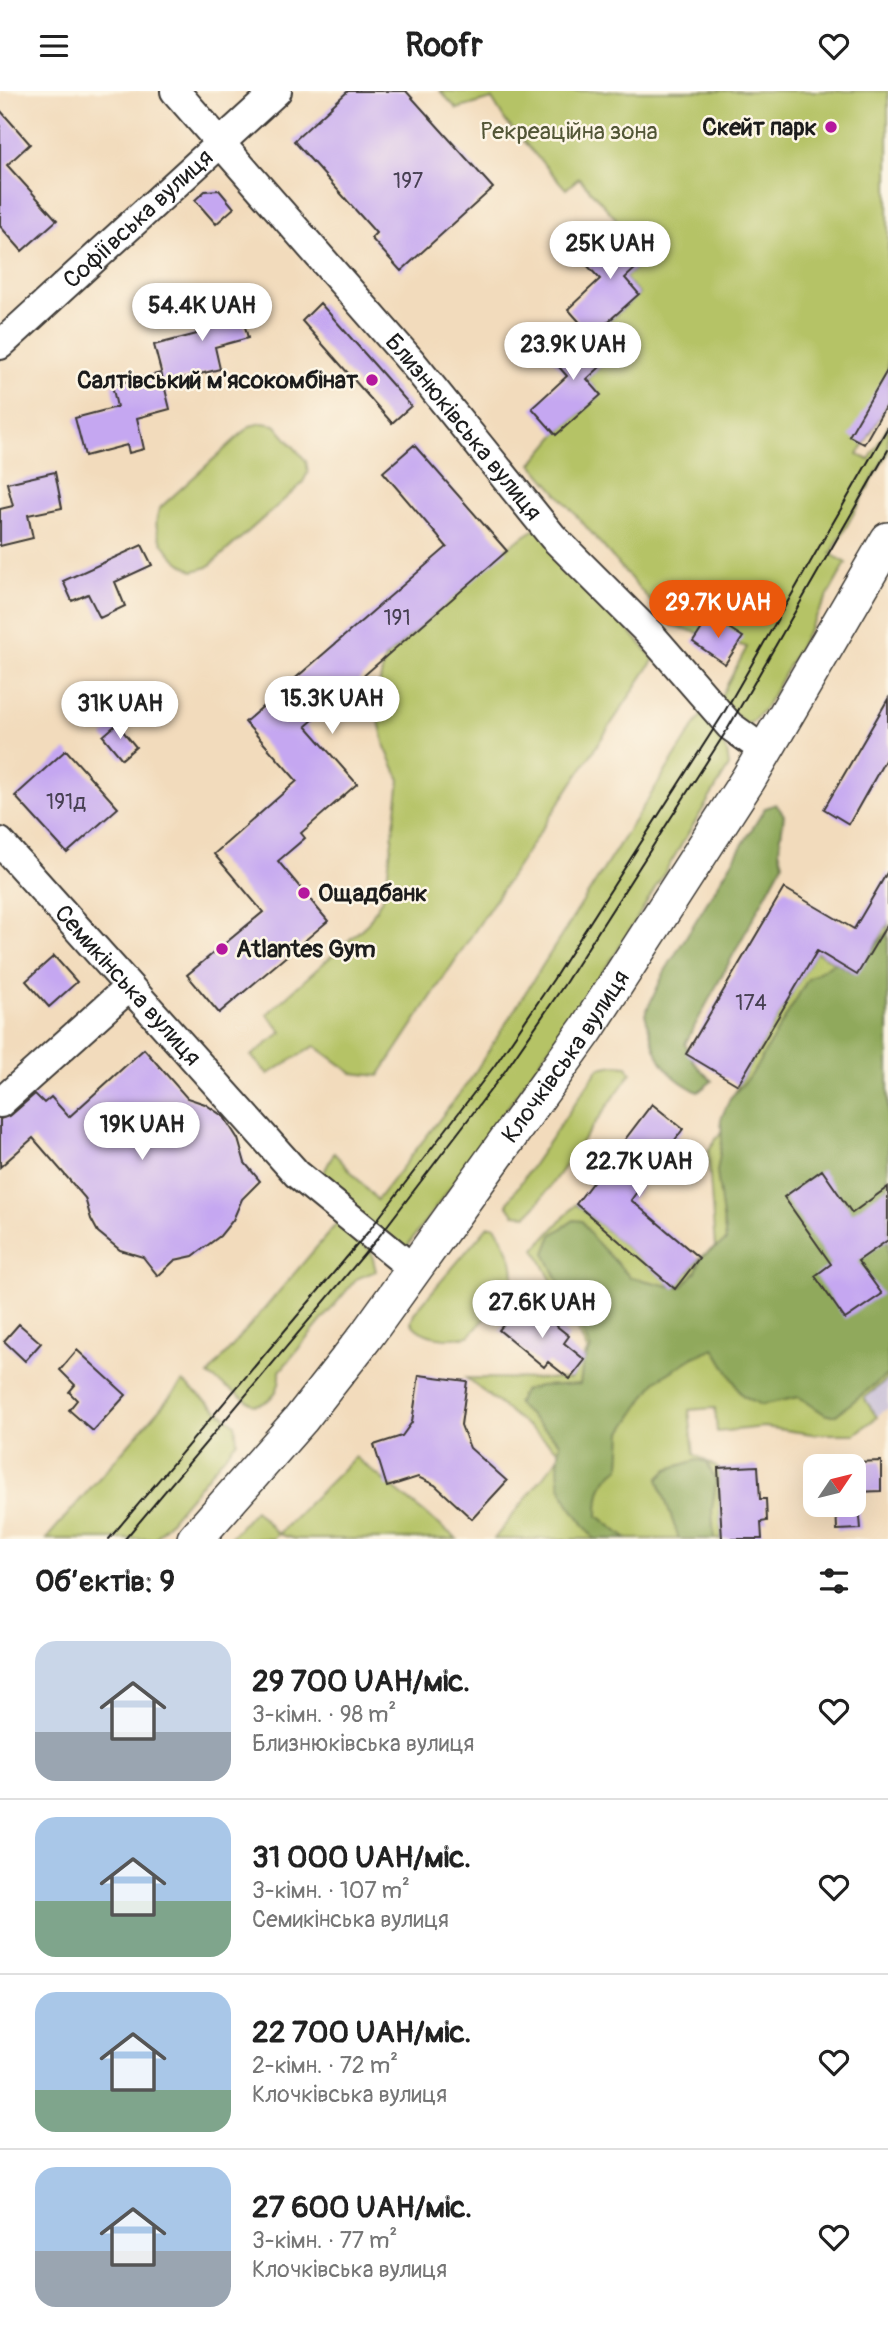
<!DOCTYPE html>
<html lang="uk">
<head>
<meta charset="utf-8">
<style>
  :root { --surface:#fff; --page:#f6f6f6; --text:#222; --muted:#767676; --line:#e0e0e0; --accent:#ea580c }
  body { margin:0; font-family:Pangolin,sans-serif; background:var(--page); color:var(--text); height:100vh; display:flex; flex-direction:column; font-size:26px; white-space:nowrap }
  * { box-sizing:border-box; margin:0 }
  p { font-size:23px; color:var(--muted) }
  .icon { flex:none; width:38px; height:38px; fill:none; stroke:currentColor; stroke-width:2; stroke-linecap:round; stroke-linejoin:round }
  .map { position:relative; height:1448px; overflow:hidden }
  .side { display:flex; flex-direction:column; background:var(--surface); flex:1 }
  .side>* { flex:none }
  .needle { width:46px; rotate:55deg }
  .controls { position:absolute; left:803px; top:1363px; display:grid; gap:14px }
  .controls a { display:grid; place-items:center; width:63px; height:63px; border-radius:14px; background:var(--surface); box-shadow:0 7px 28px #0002; font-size:35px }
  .price { position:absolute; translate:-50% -60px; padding:0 16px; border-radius:24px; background:#fff; color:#222; font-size:23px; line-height:46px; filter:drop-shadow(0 2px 4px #0008) }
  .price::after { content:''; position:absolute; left:50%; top:42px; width:21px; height:16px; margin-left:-10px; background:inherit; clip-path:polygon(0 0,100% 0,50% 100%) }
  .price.selected { background:var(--accent); color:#fff }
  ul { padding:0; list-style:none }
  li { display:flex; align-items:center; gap:21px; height:175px; padding:0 35px }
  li+li { border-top:2px solid var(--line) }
  li span { display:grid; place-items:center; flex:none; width:196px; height:140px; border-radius:21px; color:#555 }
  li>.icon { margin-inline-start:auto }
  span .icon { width:84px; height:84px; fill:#fffc; stroke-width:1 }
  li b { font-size:30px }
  h2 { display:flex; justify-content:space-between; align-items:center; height:84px; padding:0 35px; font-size:30px }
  header { display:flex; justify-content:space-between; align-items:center; height:91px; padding:0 35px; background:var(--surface); font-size:32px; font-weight:800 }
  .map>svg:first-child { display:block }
  .industrial { fill:#c8bfd8 }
  .green { fill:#b5c366; stroke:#687041; stroke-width:2 }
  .forest { fill:#90a95b; stroke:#56623c; stroke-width:2 }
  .building { fill:#c5a7f1 }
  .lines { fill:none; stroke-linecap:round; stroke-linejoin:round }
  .minor-casing { stroke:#3c3934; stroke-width:32 }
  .major-casing { stroke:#3c3934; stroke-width:38 }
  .minor { stroke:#fff; stroke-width:28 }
  .major { stroke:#fff; stroke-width:35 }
  .tram { stroke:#1c1c1c; stroke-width:2 }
  .poi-dot { fill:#b5179e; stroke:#fcf5e5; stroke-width:2.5 }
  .labels { text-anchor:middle; stroke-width:5; stroke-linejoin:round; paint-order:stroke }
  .number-label { font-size:21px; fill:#463f51 }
  .poi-label { font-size:24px; font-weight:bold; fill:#1c1c1c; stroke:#fcf5e5; text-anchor:end }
  .park-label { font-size:24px; fill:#525636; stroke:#fcf5e5 }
  .street-label { font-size:24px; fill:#1c1c1c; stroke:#fcf5e5 }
</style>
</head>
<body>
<header><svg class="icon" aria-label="menu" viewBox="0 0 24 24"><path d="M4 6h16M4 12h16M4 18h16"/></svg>Roofr<svg class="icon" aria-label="heart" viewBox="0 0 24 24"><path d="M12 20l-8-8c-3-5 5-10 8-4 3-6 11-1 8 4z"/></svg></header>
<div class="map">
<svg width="888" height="1448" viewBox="0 0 888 1448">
  <rect width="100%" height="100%" fill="#fcf5e5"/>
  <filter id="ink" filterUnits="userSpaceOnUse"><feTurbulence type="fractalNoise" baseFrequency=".0143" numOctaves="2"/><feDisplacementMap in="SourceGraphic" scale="14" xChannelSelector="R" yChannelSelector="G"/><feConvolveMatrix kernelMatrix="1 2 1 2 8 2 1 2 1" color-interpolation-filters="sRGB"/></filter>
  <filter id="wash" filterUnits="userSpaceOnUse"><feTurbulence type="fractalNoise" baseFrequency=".00686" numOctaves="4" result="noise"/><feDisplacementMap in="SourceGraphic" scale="28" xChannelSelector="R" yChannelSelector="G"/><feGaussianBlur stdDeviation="1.57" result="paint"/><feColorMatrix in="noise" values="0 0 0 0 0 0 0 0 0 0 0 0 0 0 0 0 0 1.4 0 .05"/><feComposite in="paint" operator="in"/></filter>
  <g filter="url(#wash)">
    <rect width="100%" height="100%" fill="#f2dbbc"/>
    <path class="industrial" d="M888 1288V1317L877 1325 863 1307Z"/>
    <path class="green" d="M440 0H888V311L858 364 869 369 888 335V361L831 463 846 472 765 617 752 631 746 633 719 609 747 556 671 534 532 373 556 344 600 304 587 288 611 266 592 246 639 203 625 187 649 164 579 87 566 98 506 31 492 8 457 18Z
      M262 332 275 334 306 370 308 381 302 393 208 476 193 480C171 468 146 440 161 416L250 335Z
      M538 436 654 568 379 985 352 982 315 955 268 983 251 965 282 941 267 923 368 832 385 802 400 689 385 656 375 613 385 567 505 458Z
      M702 623 727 660 729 675 616 862 475 1063 399 1166 315 1098 334 1062 377 1109 470 989Z
      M888 832V1288L864 1307 877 1326 855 1343H812L764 1336 717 1341 715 1317 689 1319 694 1363 718 1377 722 1448H494L562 1362 466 1287 570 1288 588 1260 535 1158 576 1113 675 1197 699 1167 715 1156 708 1060 722 1039 738 994 816 861 857 884Z
      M615 974 627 975 631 982 535 1116 527 1124 514 1123 507 1113 511 1106 599 977Z
      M338 1131 371 1160 376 1180 356 1188 280 1280C281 1297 273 1313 254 1314L208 1284Z
      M488 1135H495C503 1148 517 1172 513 1187 510 1200 479 1235 469 1245 452 1249 421 1248 411 1231L414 1222Z
      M183 1291 235 1333 237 1350 155 1448H46Z
      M355 1366 457 1448H295L278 1443 273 1448H229L255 1419 278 1443Z"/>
    <path class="forest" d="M776 713 784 724 779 759 783 772 685 953 695 973 712 990 698 1001C659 982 656 963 645 923L665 880 765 717Z
      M888 840V1283L836 1324H826L799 1306 761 1314 742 1304 714 1257 694 1266 656 1290 622 1341 620 1376C600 1390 598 1402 598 1425L627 1448H594C566 1407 553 1404 560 1352L517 1313 523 1300 539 1295 580 1293 583 1272 591 1258 545 1162 552 1144 574 1129 582 1130 593 1147 630 1186 674 1196 683 1195 696 1180 701 1166 726 1150 717 1081 722 1050 721 1028 730 1007 752 983 808 888 835 871 853 882Z
      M697 1369 707 1371 716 1391 712 1419 714 1448H679L658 1388 668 1378Z"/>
    <g id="blocks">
      <path class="building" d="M348 0H406L493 97 401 180 371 147 376 142 294 50Z
        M0 19 30 53 7 74 57 129 22 160 0 135Z
        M219 99 234 117 216 133 195 109 205 100Z
        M623 135 650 164 625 187 639 203 592 245 568 218 600 188 584 171Z
        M238 209 248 247 215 256 220 278 164 292 154 254 197 243 192 221Z
        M320 212 411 315 392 332 302 230Z
        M584 237 611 266 587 288 601 304 556 344 532 317 567 285 551 267Z
        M888 278V311L864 353 849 345Z
        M161 282 170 318 137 327 144 358 129 362 127 354 85 365 75 327 117 316 112 294Z
        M414 354 507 460 306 635 357 693 301 742 305 747 278 770 328 830 219 922 187 884 263 821 214 763 297 690 245 631 447 456 383 381Z
        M55 381 62 417 28 424 33 447 0 455V418L13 415 7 392Z
        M142 454 152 474 115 491 125 515 100 527 88 503 72 510 63 490Z
        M710 525 743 546 725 573 693 551Z
        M888 608V664L849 733 824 718Z
        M117 633 136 656 122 668 103 645Z
        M66 659 118 717 67 762 15 705Z
        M888 780V832L857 884 817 860 738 994 686 963 784 797 854 838Z
        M54 865 77 891 49 916 26 890Z
        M144 958 187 1007 205 1013 224 1026 238 1048 245 1072 260 1090 242 1108 233 1129 220 1145 193 1165 175 1169 158 1185 143 1166 120 1159 98 1141 91 1128 85 1107 33 1047 0 1076V1028L11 1024 35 1003 44 1012 51 1006 69 1026Z
        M652 1013 683 1038 631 1109 699 1167 675 1198 576 1113Z
        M822 1079 852 1122 888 1096V1149L858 1170 882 1203 845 1228 815 1185 831 1173 784 1106Z
        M524 1209 569 1245 564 1252 585 1269 570 1288 548 1271 544 1276 499 1239Z
        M19 1233 41 1252 25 1270 4 1250Z
        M77 1259 126 1304 93 1340 69 1319 77 1309 69 1301 75 1294 60 1279Z
        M419 1284 467 1290 461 1334 470 1357 507 1390 472 1428 435 1394 418 1386 387 1396 374 1354 402 1345 412 1331Z
        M881 1370V1400L857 1401 856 1371Z
        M758 1375 760 1408H766L767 1430 761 1431 762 1448H722L718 1377Z
        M836 1414H859L861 1438 837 1439Z"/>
    </g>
  </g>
  <g filter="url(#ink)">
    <use href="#blocks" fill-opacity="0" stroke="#3c3934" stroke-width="2"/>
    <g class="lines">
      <g class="minor-casing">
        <g id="minor">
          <path id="s1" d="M175 0 411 270 553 446 650 543 730 635 765 660"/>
          <path id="s2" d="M0 254 277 0"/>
          <path id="s3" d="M0 751 297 1083 413 1178"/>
          <path d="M0 1012 128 897"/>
        </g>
      </g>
      <g class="major-casing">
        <g id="major">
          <path id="s4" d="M195 1448 301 1328 366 1245 586 939 749 687 888 449"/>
        </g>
      </g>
      <use href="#minor" class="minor"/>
      <use href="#major" class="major"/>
      <path class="tram" d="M109 1448 368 1141 495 974 553 889 722 625 888 336
        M125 1448 377 1148 505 980 564 894 727 639 888 359"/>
    </g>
  </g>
  <g class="poi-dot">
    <circle cx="831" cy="36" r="7"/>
    <circle cx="372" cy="289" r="7"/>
    <circle cx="304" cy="802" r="7"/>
    <circle cx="222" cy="858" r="7"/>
  </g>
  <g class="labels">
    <g class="number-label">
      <text x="408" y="97">197</text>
      <text x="397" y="534">191</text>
      <text x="66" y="718">191д</text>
      <text x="751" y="919">174</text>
    </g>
    <g class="poi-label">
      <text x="817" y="44">Скейт парк</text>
      <text x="358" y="297">Салтівський м'ясокомбінат</text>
      <text x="318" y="810" text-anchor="start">Ощадбанк</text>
      <text x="236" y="866" text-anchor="start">Atlantes Gym</text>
    </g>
    <g class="park-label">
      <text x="569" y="48">Рекреаційна зона</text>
    </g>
    <g class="street-label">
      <text dy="8" stroke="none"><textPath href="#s2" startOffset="187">Софіївська вулиця</textPath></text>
      <text dy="8" stroke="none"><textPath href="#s1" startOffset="443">Близнюківська вулиця</textPath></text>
      <text dy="8" stroke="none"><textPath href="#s3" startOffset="192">Семикінська вулиця</textPath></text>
      <text dy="8" stroke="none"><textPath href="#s4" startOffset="609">Клочківська вулиця</textPath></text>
    </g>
  </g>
</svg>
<div class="controls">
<a><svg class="needle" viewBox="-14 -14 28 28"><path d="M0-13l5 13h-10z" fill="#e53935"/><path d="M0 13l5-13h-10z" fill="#767676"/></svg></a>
</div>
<b class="price" style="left:610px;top:190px">25K UAH</b>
<b class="price" style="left:202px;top:252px">54.4K UAH</b>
<b class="price" style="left:573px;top:291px">23.9K UAH</b>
<b class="price selected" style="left:718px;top:549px">29.7K UAH</b>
<b class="price" style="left:332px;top:645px">15.3K UAH</b>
<b class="price" style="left:120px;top:650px">31K UAH</b>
<b class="price" style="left:142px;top:1071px">19K UAH</b>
<b class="price" style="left:639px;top:1108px">22.7K UAH</b>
<b class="price" style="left:542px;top:1249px">27.6K UAH</b>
</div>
<section class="side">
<h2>Об’єктів: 9<svg class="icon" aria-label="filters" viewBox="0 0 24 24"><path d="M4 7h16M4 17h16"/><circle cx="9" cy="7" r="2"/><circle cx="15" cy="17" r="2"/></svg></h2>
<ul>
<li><span style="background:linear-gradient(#c9d6e8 65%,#9aa5b1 0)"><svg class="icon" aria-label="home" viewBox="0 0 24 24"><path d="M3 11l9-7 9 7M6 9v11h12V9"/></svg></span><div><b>29 700 UAH/міс.</b><p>3-кімн. · 98 m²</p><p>Близнюківська вулиця</p></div><svg class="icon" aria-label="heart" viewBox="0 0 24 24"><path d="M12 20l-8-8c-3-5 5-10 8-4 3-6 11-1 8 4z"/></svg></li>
<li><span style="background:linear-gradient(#a9c7e8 60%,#7fa58c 0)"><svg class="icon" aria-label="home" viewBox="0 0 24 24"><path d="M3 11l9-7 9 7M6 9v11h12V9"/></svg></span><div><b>31 000 UAH/міс.</b><p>3-кімн. · 107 m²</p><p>Семикінська вулиця</p></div><svg class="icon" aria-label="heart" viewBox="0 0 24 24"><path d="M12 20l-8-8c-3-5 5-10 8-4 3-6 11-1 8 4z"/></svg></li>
<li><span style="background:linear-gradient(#a9c7e8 70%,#7fa58c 0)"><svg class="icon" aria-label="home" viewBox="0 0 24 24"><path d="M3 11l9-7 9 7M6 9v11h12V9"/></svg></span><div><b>22 700 UAH/міс.</b><p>2-кімн. · 72 m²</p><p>Клочківська вулиця</p></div><svg class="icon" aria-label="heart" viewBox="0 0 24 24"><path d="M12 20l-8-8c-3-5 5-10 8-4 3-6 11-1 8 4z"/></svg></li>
<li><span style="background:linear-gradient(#a9c7e8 60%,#9aa5b1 0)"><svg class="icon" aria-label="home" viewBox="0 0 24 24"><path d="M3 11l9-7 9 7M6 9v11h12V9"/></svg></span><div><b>27 600 UAH/міс.</b><p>3-кімн. · 77 m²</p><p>Клочківська вулиця</p></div><svg class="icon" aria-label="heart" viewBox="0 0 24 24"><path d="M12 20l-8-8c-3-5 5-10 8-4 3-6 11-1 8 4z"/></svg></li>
</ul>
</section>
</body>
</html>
